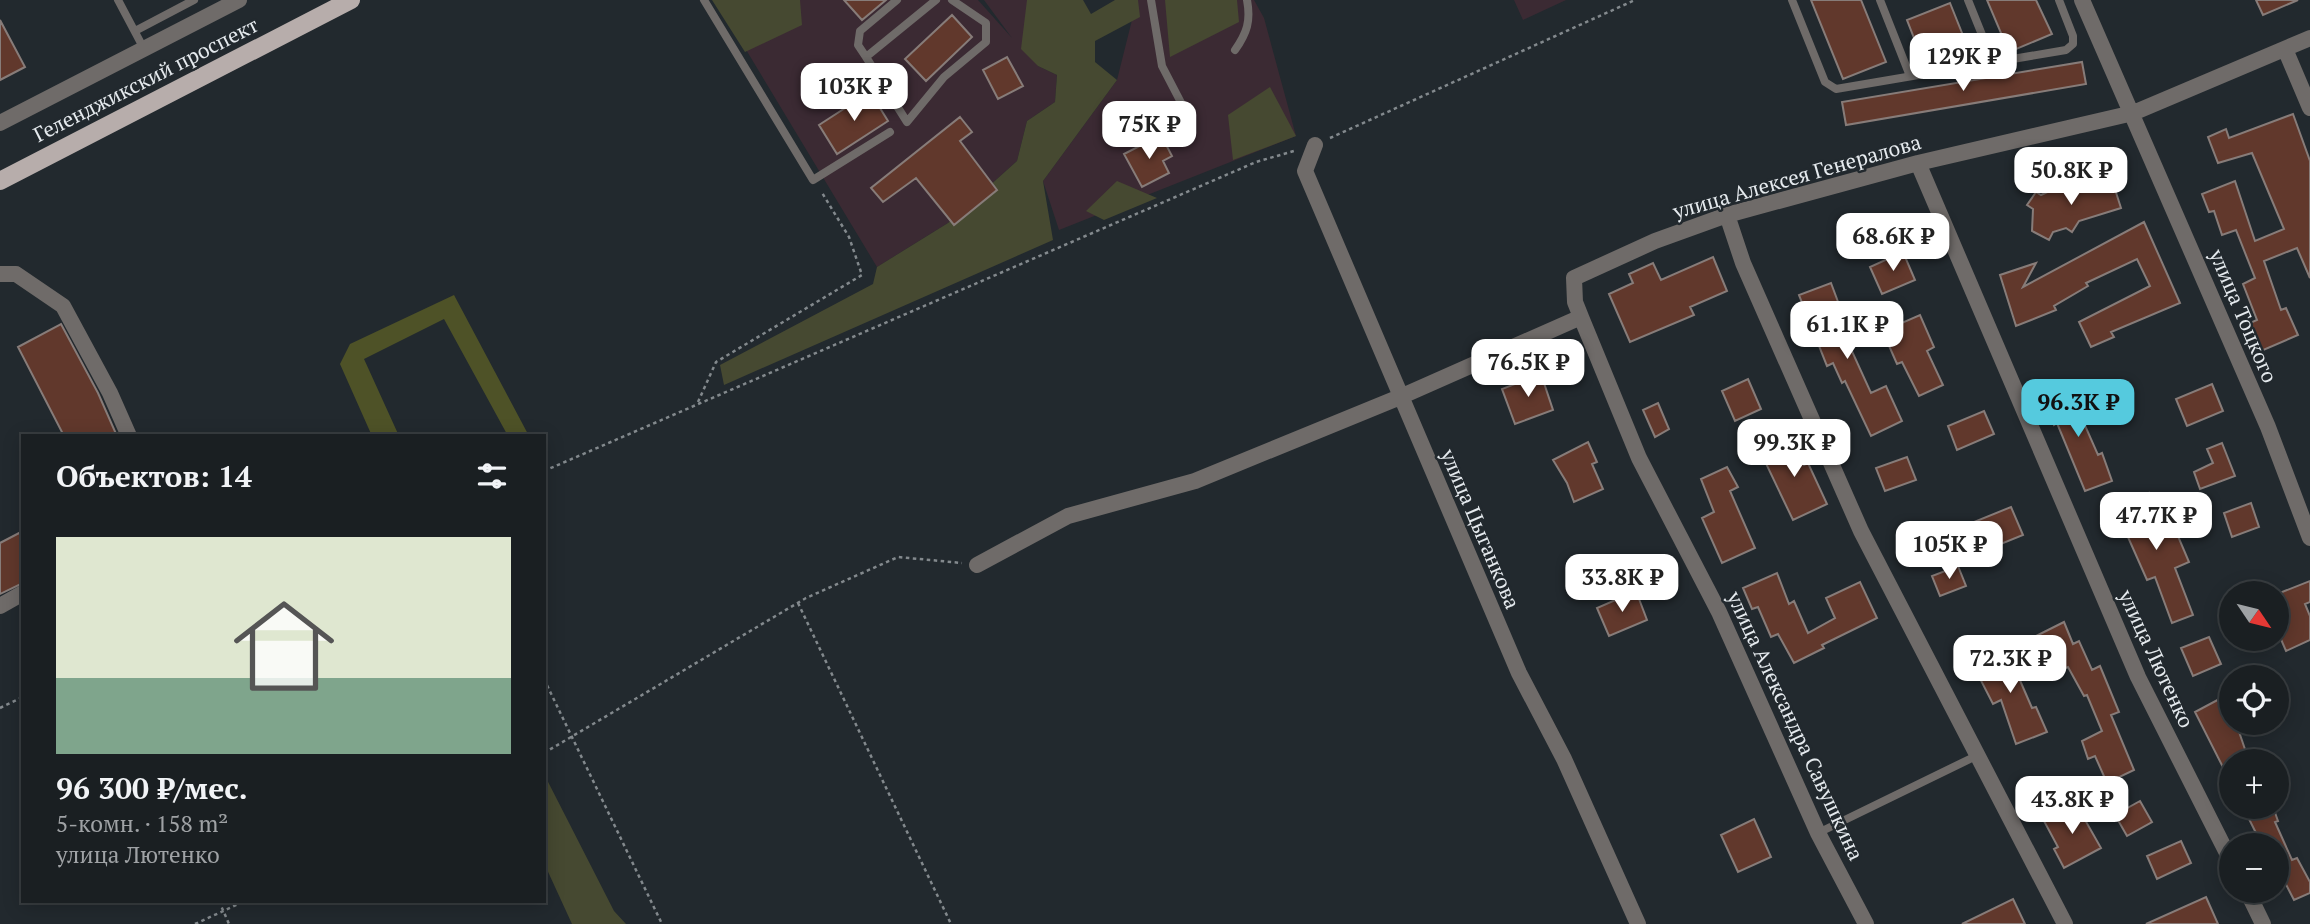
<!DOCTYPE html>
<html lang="ru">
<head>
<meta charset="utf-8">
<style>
  :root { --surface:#1a1f22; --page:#23272a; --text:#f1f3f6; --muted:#9fa2a5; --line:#383d40; --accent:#55cade }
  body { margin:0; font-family:"PT Serif",serif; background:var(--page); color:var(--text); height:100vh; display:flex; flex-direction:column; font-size:26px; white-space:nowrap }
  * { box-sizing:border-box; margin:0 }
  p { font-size:23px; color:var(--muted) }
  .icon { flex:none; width:38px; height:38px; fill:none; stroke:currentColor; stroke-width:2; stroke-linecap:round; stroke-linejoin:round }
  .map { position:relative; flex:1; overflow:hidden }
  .details { position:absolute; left:21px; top:434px; width:525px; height:469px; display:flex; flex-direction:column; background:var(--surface); border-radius:0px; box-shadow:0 4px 18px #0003,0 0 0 2px var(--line) }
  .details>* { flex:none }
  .needle { width:46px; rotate:125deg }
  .buttons { position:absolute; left:2219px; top:581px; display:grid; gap:14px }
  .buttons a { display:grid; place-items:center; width:70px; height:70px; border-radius:50%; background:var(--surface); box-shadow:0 4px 18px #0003,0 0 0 2px var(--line); font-size:35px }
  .price { position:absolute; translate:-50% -60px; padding:0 16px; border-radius:14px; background:#fff; color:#222; font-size:23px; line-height:46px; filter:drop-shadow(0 2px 4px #0008) }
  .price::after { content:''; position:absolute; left:50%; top:42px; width:21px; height:16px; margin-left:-10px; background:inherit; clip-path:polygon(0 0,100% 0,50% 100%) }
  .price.active { background:var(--accent); color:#111 }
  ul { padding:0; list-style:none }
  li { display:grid; align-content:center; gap:14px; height:371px; padding:0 35px }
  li+li { border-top:2px solid var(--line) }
  li span { display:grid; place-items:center; height:217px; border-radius:0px; color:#555 }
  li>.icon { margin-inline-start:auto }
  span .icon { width:126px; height:126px; fill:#fffc; stroke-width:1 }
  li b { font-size:30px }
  h2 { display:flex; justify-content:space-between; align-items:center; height:84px; padding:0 35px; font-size:30px }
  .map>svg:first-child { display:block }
  .industrial { fill:#3b2a33 }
  .green { fill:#464931 }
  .forest { fill:#4e5227 }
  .building { fill:#61382c; stroke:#877c79; stroke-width:2 }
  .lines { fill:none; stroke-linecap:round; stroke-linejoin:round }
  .path { stroke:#83898d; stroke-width:2.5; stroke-dasharray:3.5 3.5; stroke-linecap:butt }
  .lane { stroke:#6f6b69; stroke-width:8 }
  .street { stroke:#6f6b69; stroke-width:16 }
  .primary { stroke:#b7adab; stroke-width:18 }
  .labels { text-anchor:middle; stroke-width:5; stroke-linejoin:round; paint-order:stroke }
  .street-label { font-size:21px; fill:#e5eaee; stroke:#22292e }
</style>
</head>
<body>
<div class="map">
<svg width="2310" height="924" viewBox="0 0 2310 924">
  <rect width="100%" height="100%" fill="#22292e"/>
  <path class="industrial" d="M716 0H978L1012 38 984 0H1027L1038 66 1057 75 1055 102 1027 121 1017 161 948 223 877 267Z
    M1137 0H1254L1264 18 1296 136 1059 230 1043 181 1117 80Z
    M1514 0H1566L1523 20Z"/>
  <path class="green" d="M712 0H800L802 25 745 52Z
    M1027 0H1083L1091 14 1115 0H1138L1140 17 1095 41V62L1117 80 1043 181 1053 240 724 385 720 365 873 284 877 267 948 223 1017 161 1027 121 1055 102 1057 75 1038 66 1021 49Z
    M1165 0H1237L1239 22 1170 57Z
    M1270 87 1296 136 1233 160 1228 115Z
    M1117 181 1157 198 1104 220 1086 211Z
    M544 774 614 911 626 924H572L544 863Z"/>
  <path class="forest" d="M454 295 529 436H508L444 319 364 359 399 436H372L340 364 350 344Z"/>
  <path class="building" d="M844 0H886L862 20Z
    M1811 0H1861L1886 62 1843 79Z
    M1987 0H2036L2052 34 2009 52Z
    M2256 0H2298L2263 15Z
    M1950 3 1966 43 1923 61 1907 20Z
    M952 15 972 37 926 81 905 59Z
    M0 20 25 67 0 80Z
    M1007 57 1023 86 998 99 983 70Z
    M2082 62 2086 84 1846 125 1842 102Z
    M870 92 888 121 837 154 819 125Z
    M2293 114 2310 161V278L2297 248 2264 261 2281 310 2286 308 2298 335 2261 351 2250 323 2257 320 2243 284 2255 278 2236 230 2222 235 2214 211 2209 212 2202 194 2235 181 2255 241 2284 229 2252 153 2218 163 2208 137 2226 129 2229 138Z
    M960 117 972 132 960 141 997 190 954 225 916 178 883 202 871 188Z
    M1161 135 1172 156 1163 161 1169 173 1142 187 1124 154Z
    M2112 180 2121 208 2079 221 2072 232 2066 228 2053 232 2049 240 2032 231 2033 209 2027 205 2036 192 2041 195 2056 188 2059 182 2076 192Z
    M2144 222 2180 303 2111 332 2114 337 2091 347 2079 322 2150 286 2137 259 2086 283 2088 286 2054 306 2056 310 2016 326 2000 275 2036 263 2023 287Z
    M1903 252 1915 280 1882 294 1870 267Z
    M1713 257 1727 291 1690 307 1694 315 1630 342 1609 294 1633 283 1629 274 1653 263 1661 280Z
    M1831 283 1844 318 1831 323 1845 352 1851 349 1871 393 1886 386 1902 421 1871 436 1845 381 1842 383 1833 363 1827 366 1799 295Z
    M1899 314 1902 323 1920 315 1934 347 1927 351 1943 385 1919 396 1902 362 1897 364 1879 323Z
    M61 324 98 393 117 436H64L18 347Z
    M1541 374 1553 410 1515 424 1502 389Z
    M1748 379 1761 409 1735 421 1722 391Z
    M2212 384 2223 411 2187 426 2176 399Z
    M2070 386 2083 410 2079 412 2098 455 2102 453 2112 481 2085 491 2057 423 2054 425 2043 400Z
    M1658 403 1669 429 1655 437 1643 410Z
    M1984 411 1994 434 1957 450 1948 426Z
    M1792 438 1804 465 1808 463 1827 504 1793 520 1761 453Z
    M1588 442 1597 462 1592 464 1603 489 1574 502 1567 483 1553 460Z
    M2222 443 2235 476 2200 489 2194 472 2213 463 2207 449Z
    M1907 457 1916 480 1885 491 1876 468Z
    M1727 467 1738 487 1730 491 1755 548 1722 563 1702 518 1714 512 1701 479Z
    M2149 493 2162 527 2172 522 2189 562 2175 568 2193 615 2172 623 2155 577 2147 580 2124 528 2119 530 2111 512Z
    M2251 503 2259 527 2232 537 2224 513Z
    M2011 507 2023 535 1986 550 1974 522Z
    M23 531V583L0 594V543Z
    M1958 566 1966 586 1940 596 1932 576Z
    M1777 573 1789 604 1794 601 1808 633 1835 618 1826 598 1860 582 1877 618 1822 645 1824 648 1794 663 1778 634 1771 637 1758 607 1752 609 1743 588Z
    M2310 581V602L2305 604 2310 616V640L2286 651 2277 630V622L2285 618 2277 594Z
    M1636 591 1647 620 1609 636 1597 608Z
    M2064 622 2073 644 2079 641 2092 670 2100 666 2119 712 2111 715 2134 770 2107 783 2095 756 2088 759 2082 741 2102 731 2087 695 2084 696 2068 667 2051 675 2034 637Z
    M2209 637 2221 664 2193 676 2181 648Z
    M2005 646 2032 708 2036 707 2047 732 2016 744 2001 700 1993 704 1972 663Z
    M2225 696 2231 712V723H2236L2249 761H2231V783L2195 712Z
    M2140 801 2152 822 2127 836 2115 815Z
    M2076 804 2101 848 2064 868 2054 849 2058 847 2044 821Z
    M2243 807H2273L2278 821 2275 822 2292 860 2297 858 2310 882V893L2294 900 2277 867V845H2262Z
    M1754 819 1771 857 1738 872 1721 835Z
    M2181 841 2191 863 2157 879 2147 856Z
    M2206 897 2218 924H2146Z
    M2013 899 2025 924H1962Z"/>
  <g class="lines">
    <path class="path" d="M1330 138 1635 0
      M698 402 716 362 862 275 849 237 821 191
      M544 471 1256 162 1294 151
      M798 603 951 924
      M544 679 662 924
      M0 708 23 697
      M544 753 806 598 898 557 962 563
      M219 901 229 924
      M195 924 245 901"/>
    <path class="lane" d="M118 0 144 49
      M704 0 813 180 890 132
      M936 0 866 57 907 122 944 77 986 42V23L952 0
      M1151 0 1162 66 1188 116
      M1792 0 1825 82 1836 89 2066 50 2073 44V36L2059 0
      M1880 0 1910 76
      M1968 0 1993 62
      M135 31 194 0
      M1235 50C1247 33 1251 21 1247 0
      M866 57 858 45 860 31 897 0
      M1818 833 1976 756"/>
    <path class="street" d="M2082 0 2268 427 2310 538
      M2285 49 2310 108
      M0 123 239 0
      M1315 145 1305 171 1519 673 1564 759 1638 924
      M1918 163 2138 677 2231 861
      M1727 215 1743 263 1861 531 2065 924
      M0 274H16L63 306 110 393 129 436
      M1581 317 1639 458 1719 612 1818 833 1866 924
      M977 565 1068 516 1195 481 1400 397 1581 317 1575 302 1574 278 1655 241 1727 215 1918 163 2133 113 2310 38
      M0 606 23 593
      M2247 891 2263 924"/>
    <path class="primary" d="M0 181 351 0"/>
  </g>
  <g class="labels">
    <g class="street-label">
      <text transform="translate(146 80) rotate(-27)" y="7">Геленджикский проспект</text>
      <text transform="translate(1797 177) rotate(-16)" y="7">улица Алексея Генералова</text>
      <text transform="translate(2243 316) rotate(67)" y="7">улица Тоцкого</text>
      <text transform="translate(1480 529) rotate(67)" y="7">улица Цыганкова</text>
      <text transform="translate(2156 659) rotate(65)" y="7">улица Лютенко</text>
      <text transform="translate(1795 726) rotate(65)" y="7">улица Александра Савушкина</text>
    </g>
  </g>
</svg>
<div class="buttons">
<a><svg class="needle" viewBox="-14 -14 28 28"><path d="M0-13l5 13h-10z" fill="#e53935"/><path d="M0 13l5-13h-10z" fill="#9fa2a5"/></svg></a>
<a><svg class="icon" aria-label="locate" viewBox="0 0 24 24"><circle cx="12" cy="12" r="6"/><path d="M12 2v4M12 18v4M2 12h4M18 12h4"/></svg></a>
<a>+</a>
<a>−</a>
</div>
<b class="price" style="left:1963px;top:93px">129K ₽</b>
<b class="price" style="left:854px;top:123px">103K ₽</b>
<b class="price" style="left:1149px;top:161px">75K ₽</b>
<b class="price" style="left:2071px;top:207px">50.8K ₽</b>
<b class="price" style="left:1893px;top:273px">68.6K ₽</b>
<b class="price" style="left:1847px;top:361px">61.1K ₽</b>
<b class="price" style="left:1528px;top:399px">76.5K ₽</b>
<b class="price active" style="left:2078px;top:439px">96.3K ₽</b>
<b class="price" style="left:1794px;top:479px">99.3K ₽</b>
<b class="price" style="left:2156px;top:552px">47.7K ₽</b>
<b class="price" style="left:1949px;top:581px">105K ₽</b>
<b class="price" style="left:1622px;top:614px">33.8K ₽</b>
<b class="price" style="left:2010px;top:695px">72.3K ₽</b>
<b class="price" style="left:2072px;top:836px">43.8K ₽</b>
<section class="details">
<h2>Объектов: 14<svg class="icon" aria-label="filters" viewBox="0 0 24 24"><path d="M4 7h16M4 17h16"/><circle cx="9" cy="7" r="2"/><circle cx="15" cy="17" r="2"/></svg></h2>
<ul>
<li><span style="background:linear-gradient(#dfe7d0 65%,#7fa58c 0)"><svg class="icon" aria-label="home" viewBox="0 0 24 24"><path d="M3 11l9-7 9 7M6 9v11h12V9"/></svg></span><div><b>96 300 ₽/мес.</b><p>5-комн. · 158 m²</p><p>улица Лютенко</p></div></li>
</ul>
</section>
</div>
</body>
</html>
